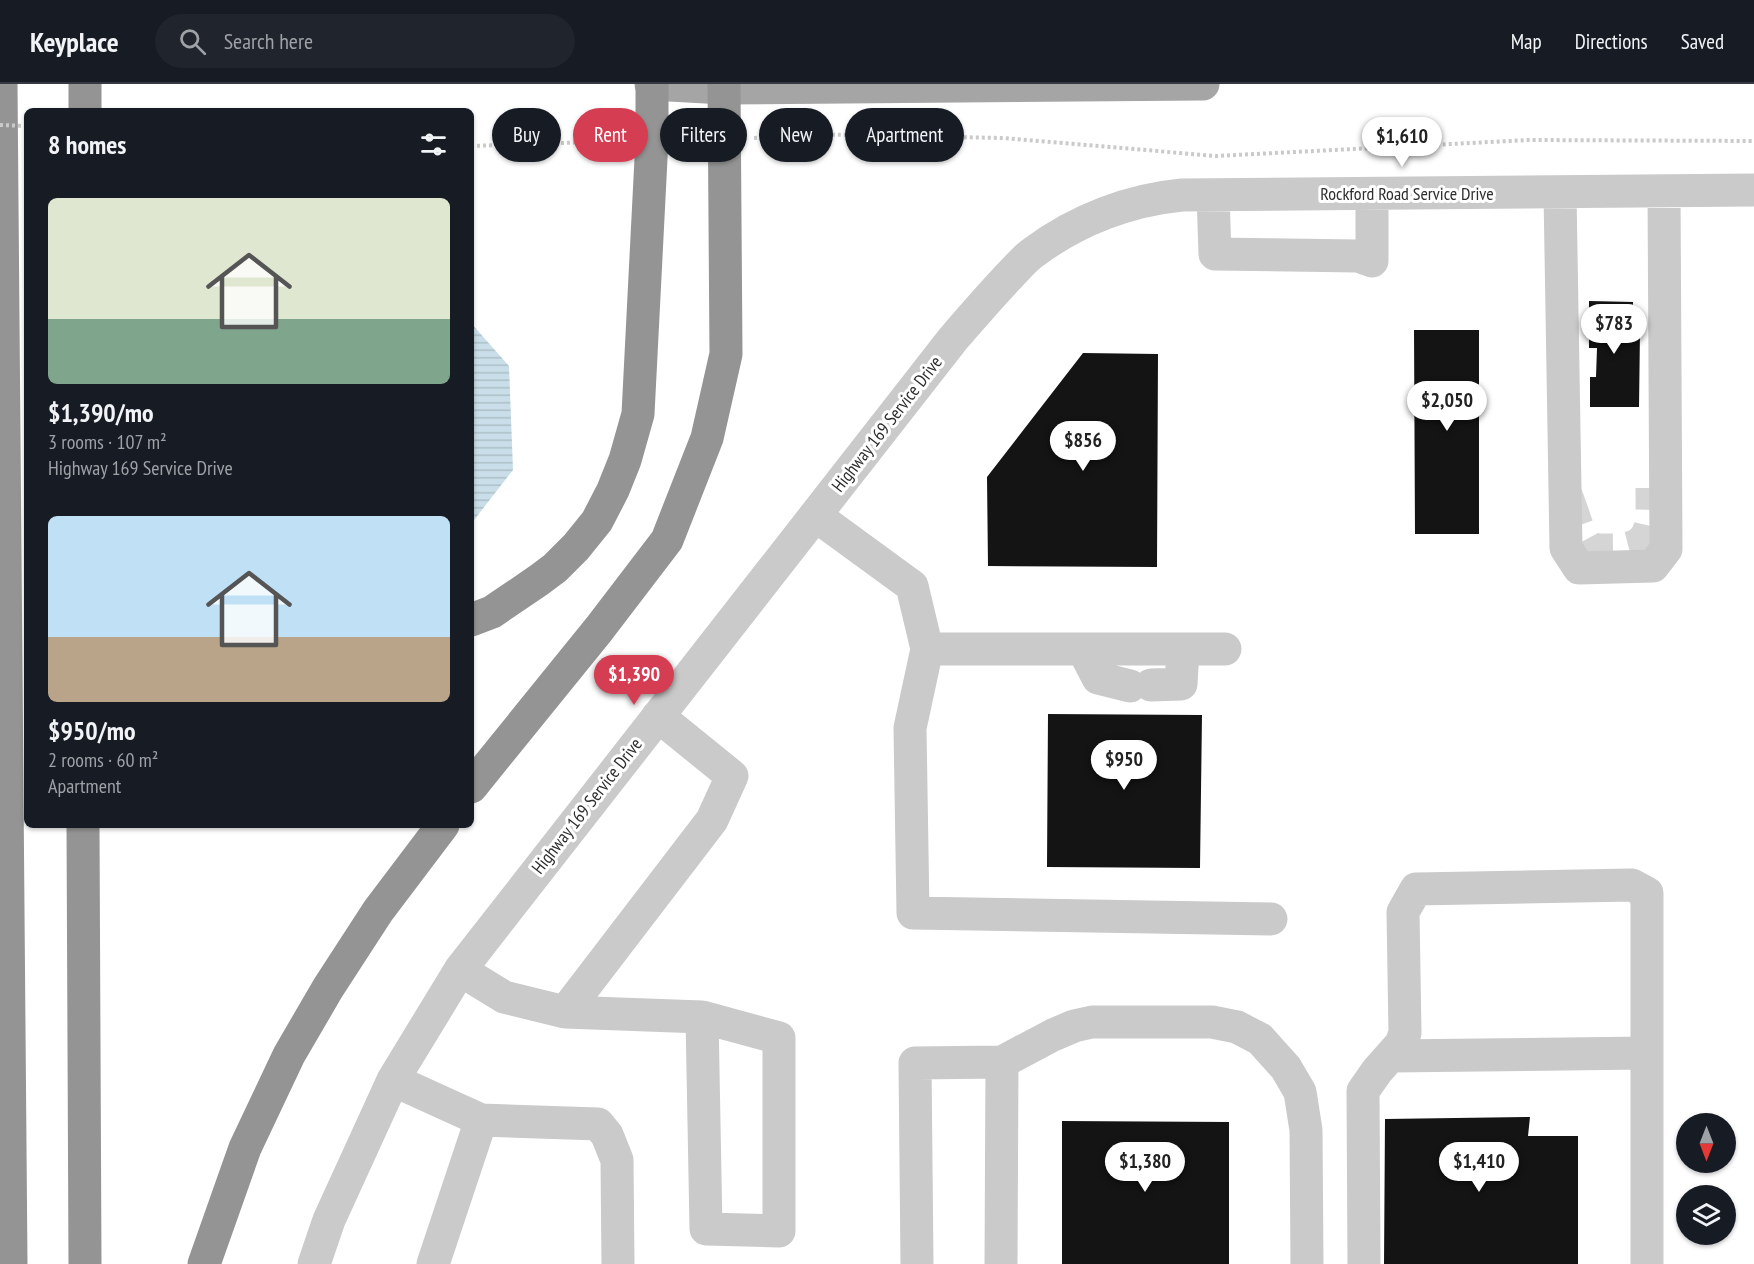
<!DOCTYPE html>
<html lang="en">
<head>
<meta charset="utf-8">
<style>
  :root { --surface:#171b24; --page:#20242c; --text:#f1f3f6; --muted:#9ea1a6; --line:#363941; --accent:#d53d52 }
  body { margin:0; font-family:"PT Sans Narrow",sans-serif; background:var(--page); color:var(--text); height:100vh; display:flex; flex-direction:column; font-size:22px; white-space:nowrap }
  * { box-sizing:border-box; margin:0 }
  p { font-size:20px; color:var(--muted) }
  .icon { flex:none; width:33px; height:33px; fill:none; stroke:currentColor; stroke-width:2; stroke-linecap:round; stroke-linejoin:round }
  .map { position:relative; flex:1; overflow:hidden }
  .drawer { position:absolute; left:24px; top:24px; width:450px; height:720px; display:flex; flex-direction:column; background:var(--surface); border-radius:9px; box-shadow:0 2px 4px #0004 }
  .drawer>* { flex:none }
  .guide { position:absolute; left:492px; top:24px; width:570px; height:54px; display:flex; gap:12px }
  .needle { width:39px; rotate:180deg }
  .fabs { position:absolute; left:1676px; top:1029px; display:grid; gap:12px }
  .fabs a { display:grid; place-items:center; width:60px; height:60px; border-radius:50%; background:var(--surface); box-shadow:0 2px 4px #0004; font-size:30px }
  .price { position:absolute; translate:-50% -51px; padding:0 14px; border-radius:21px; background:#fff; color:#222; font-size:20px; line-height:39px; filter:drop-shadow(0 2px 3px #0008) }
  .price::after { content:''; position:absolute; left:50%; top:36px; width:18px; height:14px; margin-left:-9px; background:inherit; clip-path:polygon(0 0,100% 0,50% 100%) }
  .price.selected { background:var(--accent); color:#fff }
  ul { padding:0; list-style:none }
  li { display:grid; align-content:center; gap:12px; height:318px; padding:0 24px }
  li span { display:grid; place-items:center; height:186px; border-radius:9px; color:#555 }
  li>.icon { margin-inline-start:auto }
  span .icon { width:108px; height:108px; fill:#fffc; stroke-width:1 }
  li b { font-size:26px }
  h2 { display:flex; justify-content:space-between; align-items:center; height:72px; padding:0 24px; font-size:26px }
  .pill { padding:0 21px; border-radius:27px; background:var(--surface); box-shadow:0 2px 4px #0004; font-size:21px; line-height:54px }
  .pill.selected { background:var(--accent); color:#fff }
  header { display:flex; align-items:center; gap:36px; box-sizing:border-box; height:84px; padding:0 30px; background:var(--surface); border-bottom:2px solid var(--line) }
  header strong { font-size:28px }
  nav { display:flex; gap:33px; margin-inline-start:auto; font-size:21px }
  .search { width:420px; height:54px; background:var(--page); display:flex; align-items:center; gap:15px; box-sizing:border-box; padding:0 21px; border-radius:33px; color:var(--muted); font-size:22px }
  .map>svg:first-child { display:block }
  .water { fill:url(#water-rules) }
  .building { fill:#141414 }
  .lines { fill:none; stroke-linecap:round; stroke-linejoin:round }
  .minor-tunnel { stroke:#d5d5d5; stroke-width:33; stroke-dasharray:33 16; stroke-linecap:butt }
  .path { stroke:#cacaca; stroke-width:4; stroke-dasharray:3 3; stroke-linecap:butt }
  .minor { stroke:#cacaca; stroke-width:33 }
  .major { stroke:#a5a5a5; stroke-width:33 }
  .highway { stroke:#949494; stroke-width:33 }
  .path-bridge { stroke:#cacaca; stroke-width:4; stroke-dasharray:3 3; stroke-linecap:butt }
  .labels { text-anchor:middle; stroke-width:6; stroke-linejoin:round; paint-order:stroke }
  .street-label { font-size:18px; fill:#2d2d2d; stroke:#fff }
</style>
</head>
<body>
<header>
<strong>Keyplace</strong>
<div class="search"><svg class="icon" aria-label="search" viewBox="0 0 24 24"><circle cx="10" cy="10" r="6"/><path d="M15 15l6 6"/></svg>Search here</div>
<nav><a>Map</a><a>Directions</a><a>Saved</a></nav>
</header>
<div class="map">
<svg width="1754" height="1180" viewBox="0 0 1754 1180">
  <defs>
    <pattern id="water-rules" width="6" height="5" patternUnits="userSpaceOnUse" patternTransform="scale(1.5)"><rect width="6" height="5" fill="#c9dee8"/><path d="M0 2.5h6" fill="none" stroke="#adbfc7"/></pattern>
  </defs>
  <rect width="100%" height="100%" fill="#fff"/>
  <path class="water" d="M471 239 509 282 513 386 471 440Z"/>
  <path class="building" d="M1589 217 1633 218 1632 247H1640L1639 323H1590V293H1596L1597 264H1589Z
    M1414 246H1479V450H1415Z
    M1083 269 1158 270 1157 483 988 482 987 393Z
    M1048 630 1202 631 1200 784 1047 783Z
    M1530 1033 1528 1052H1578V1180H1384L1385 1035Z
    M1062 1037 1229 1038V1180H1062Z"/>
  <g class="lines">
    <path class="minor-tunnel" d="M1566 411C1571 422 1579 452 1585 460 1591 467 1603 466 1611 466 1656 466 1652 439 1652 404"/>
    <path class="path" d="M754 54 800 50 1003 54 1216 72 1529 56 1754 57
      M471 62 621 57"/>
    <path class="minor" d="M1560 109 1566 464 1579 484 1653 482 1666 465 1664 107
      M1213 111 1215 170 1358 172 1372 177V110
      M816 432 912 502 927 565H1225
      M927 565 910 644 913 829 1271 835
      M1083 565 1098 594 1130 602
      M1151 601 1181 600 1183 565
      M658 632 732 692 712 736 565 928 702 933 706 1145 779 1147V954L702 933
      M460 886 504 913 565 928
      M1391 972 1647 969
      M393 996 481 1036 598 1040 607 1051 617 1076 618 1180
      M314 1180 329 1136 393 996 460 886 953 255C972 233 991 211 1011 190 1018 183 1025 174 1034 168 1077 136 1129 116 1182 111L1754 106
      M433 1180 481 1036
      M917 1180 915 979 1002 978 1053 951 1074 942 1092 938H1212L1237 943 1260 955 1286 984 1300 1008 1306 1046 1307 1180
      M1001 1180 1002 978
      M1364 1180 1363 1007 1377 987 1401 960 1405 949 1403 828 1416 805 1632 801 1647 809V1180"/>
    <path class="major" d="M651 0 724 4 1203 0"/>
    <path class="highway" d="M1 0 11 1180
      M85 27V0
      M471 536 492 528 539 496 555 484 576 463 597 437 613 406 625 376 638 330 652 55V0
      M471 703 599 545 667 456 707 354 726 270 724 0
      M83 741 85 1180
      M204 1180 245 1064 289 971 328 904 378 827 443 741"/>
    <path class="path-bridge" d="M0 41 27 42"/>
  </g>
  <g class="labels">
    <g class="street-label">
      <text x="1407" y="116">Rockford Road Service Drive</text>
      <text transform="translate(887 340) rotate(-52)" y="6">Highway 169 Service Drive</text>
      <text transform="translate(587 722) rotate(-52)" y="6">Highway 169 Service Drive</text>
    </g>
  </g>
</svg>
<div class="fabs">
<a><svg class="needle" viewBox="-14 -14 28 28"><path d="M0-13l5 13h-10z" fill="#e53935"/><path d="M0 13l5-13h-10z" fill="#9ea1a6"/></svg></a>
<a><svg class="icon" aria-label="layers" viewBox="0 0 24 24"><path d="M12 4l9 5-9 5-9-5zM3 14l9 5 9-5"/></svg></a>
</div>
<b class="price" style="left:1402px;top:84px">$1,610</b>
<b class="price" style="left:1614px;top:271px">$783</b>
<b class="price" style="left:1447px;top:348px">$2,050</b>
<b class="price" style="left:1083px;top:388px">$856</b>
<b class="price selected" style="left:634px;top:622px">$1,390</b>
<b class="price" style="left:1124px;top:707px">$950</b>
<b class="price" style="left:1145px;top:1109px">$1,380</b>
<b class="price" style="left:1479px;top:1109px">$1,410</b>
<div class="guide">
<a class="pill">Buy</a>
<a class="pill selected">Rent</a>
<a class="pill">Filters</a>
<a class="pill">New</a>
<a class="pill">Apartment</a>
</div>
<section class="drawer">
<h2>8 homes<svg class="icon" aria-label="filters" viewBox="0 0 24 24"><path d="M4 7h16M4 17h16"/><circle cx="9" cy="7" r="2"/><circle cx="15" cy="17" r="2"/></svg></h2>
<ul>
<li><span style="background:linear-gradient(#dfe7d0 65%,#7fa58c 0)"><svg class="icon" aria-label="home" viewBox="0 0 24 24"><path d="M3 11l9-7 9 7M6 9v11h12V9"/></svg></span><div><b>$1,390/mo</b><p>3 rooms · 107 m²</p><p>Highway 169 Service Drive</p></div></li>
<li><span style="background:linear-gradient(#bfe0f5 65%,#b9a48a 0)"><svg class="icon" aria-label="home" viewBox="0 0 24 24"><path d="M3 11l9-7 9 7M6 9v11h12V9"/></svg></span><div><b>$950/mo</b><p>2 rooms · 60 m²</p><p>Apartment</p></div></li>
</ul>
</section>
</div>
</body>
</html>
